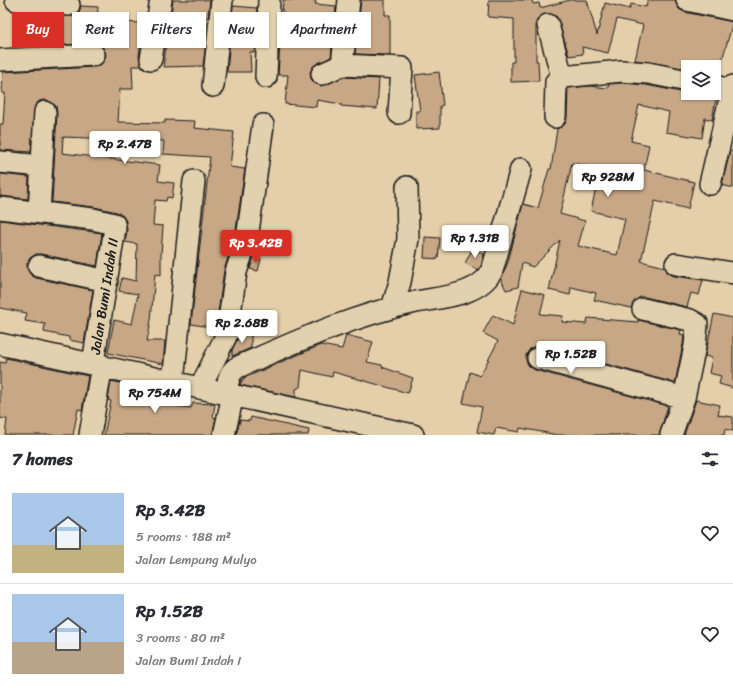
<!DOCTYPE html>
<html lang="en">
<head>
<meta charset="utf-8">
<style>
  :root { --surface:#fff; --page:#f2f2f3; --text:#2b2b33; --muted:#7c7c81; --line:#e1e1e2; --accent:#d93025 }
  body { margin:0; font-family:Sriracha,sans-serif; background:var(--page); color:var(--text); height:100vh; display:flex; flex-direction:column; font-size:15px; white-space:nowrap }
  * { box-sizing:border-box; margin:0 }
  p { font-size:13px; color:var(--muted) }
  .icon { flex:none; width:22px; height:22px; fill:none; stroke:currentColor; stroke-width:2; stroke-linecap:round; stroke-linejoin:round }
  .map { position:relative; height:435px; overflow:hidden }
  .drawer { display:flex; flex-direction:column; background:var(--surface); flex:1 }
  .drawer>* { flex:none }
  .hud { position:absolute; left:12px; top:12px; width:400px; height:36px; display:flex; gap:8px }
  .tools { position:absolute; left:681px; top:60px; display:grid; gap:8px }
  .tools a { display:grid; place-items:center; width:40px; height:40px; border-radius:0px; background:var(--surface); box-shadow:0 1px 3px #0004; font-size:20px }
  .price { position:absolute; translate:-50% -34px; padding:0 9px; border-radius:4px; background:#fff; color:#222; font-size:13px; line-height:26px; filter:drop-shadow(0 1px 2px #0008) }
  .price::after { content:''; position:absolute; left:50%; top:24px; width:12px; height:9px; margin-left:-6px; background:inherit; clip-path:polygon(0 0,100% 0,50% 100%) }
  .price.active { background:var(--accent); color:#fff }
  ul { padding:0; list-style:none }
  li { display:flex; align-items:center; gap:12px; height:100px; padding:0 12px }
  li+li { border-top:1px solid var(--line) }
  li span { display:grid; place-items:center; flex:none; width:112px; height:80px; border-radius:0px; color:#555 }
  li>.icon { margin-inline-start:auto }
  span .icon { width:48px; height:48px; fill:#fffc; stroke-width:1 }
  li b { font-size:17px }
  h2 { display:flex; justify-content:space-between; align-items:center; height:48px; padding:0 12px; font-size:17px }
  .pill { padding:0 14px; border-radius:0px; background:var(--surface); box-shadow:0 1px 3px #0004; font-size:14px; line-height:36px }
  .pill.active { background:var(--accent); color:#fff }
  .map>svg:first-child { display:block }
  .building { fill:#c7a785; stroke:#1c1c1c; fill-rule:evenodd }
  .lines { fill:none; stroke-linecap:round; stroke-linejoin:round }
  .minor-casing { stroke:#1c1c1c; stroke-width:24 }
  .minor { stroke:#e2d1ae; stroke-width:21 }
  .labels { text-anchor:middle; stroke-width:3.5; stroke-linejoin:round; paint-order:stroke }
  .street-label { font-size:14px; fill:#1c1c1c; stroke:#e2d1ae }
</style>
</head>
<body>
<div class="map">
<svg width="733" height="435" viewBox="0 0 733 435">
  <rect width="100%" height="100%" fill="#e4cfaa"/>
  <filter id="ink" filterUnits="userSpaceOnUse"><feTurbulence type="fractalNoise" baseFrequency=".025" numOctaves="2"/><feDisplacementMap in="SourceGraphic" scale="8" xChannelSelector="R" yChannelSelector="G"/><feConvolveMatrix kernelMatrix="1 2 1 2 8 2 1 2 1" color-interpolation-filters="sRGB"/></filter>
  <g filter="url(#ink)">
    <path class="building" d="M173 0H210L208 18H202L200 42H206L203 66 163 67Z
      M283 0H316L315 4 336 6 331 57 313 67 310 72 311 79 315 83 321 86 344 77 379 79 377 109 341 106V104L317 100 316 107 285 104 288 75H278Z
      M361 0H385V15H390V55L355 54Z
      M489 0H532L533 4 539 3 540 8 570 0H587L597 35 605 3 630 9 631 4 646 7 648 0H675L679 9 684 12 733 22 720 67H688V69L635 60 643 25 617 19 608 53 582 47 583 54 569 56 559 22 557 17 551 14H545L539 17 536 22V61H538L539 81 511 82V62H514V19L488 17Z
      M81 6 98 7 97 21 143 23 139 57 142 66H132L133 89H120L118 122 165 123V120L195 121 194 128 234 132 230 167 245 169 235 236 224 270 216 328 191 324 210 157 163 154 164 141 63 137 62 153 160 165 158 181 174 183 172 198 167 197 166 201 155 200 153 225 163 226 161 255V275L155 274 151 320 147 341H165L163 364 108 353 114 320 132 324 138 294 119 291 122 278 136 281 137 244 125 242 127 230 126 221 123 216 117 212 94 207 52 202 57 113 56 106 51 102 45 100 39 101 35 106 31 152 0 150V124H3L5 93H2L3 72 95 67 100 65 104 61 106 55 104 49 99 44 47 45 48 36 37 35 38 14 74 16 79 12Z
      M233 6 257 8 255 52H250L251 72H227Z
      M439 72 443 105 440 106V128L416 129V111H420L415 75Z
      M621 83 646 85 686 93H705L716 99 712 120 705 118 702 138 666 132 669 112 639 105 631 141 649 145 644 170 694 182 688 209 655 201 641 261 665 267 668 273 674 276 703 280 699 295 691 293 687 307 645 297H640L635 301 631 308 594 300 596 293 571 287 570 295 549 290 560 240 533 267 522 263 518 287 506 290 501 279 508 262 523 204 538 208 549 169H551L557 129 565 124 567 118 568 88 590 86 608 88 609 84ZM572 163 600 169 591 211 625 219 617 255 578 246 585 221 560 214Z
      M730 151H733V188L722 185Z
      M0 174 29 177 28 199 0 196Z
      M0 220 102 233 97 266 41 254H36L30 258 27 264V269L31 275 36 278 93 290 84 343 69 340V337L44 332 45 324 25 321 27 313 0 308Z
      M425 237 440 238 438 259 424 258Z
      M473 248 484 254 481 266 478 270 465 263Z
      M254 257 261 259 258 271 250 269Z
      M522 289 545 295 540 314 563 316 562 322 586 324 588 318 638 322V320L681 330 680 334 684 335 683 344 675 383 541 346H535L530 349 526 355V361L529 366 535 370 668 406 659 435H558L520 428 519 432 496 428 494 435 477 432 482 407 463 403 470 372 480 376 498 341 483 333 493 315 513 325Z
      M714 314 733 318V388L719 384 721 376 709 373 712 358 705 356Z
      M251 331V348L232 356V350L239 336Z
      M346 335 373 342 367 362 382 365V367L413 378 408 393 333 372 332 377 302 370 300 387 296 389V397L240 385 244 378 321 345 342 349Z
      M6 358 88 376 82 410 78 409 73 435H5L7 419 0 418V362L5 363Z
      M111 381 171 394 169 405 191 408 193 403 215 404 213 417 216 418 212 435H104L111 401 108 400Z
      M696 400 720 405 718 415 733 417V431L725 429 724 435H684Z
      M251 417 309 430 308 435H236L240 420 250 421Z"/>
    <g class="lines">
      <g class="minor-casing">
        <path id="minor" d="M16 0 69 5
          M687 0 733 10
          M548 25 562 77
          M151 59 161 0
          M0 60 94 55
          M342 65 349 0
          M322 74 342 65 402 68 399 113
          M266 77 269 0
          M213 86 222 0
          M714 86 732 90
          M555 117 556 82 562 77 621 71 648 73 688 81
          M0 162 42 166
          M710 184 733 86
          M0 208 93 219 114 224 115 228 93 363
          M39 212 45 112
          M676 264 733 273
          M39 266 107 281
          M392 308 400 282 408 239 407 187
          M643 309 690 320 697 324 695 346 684 398 671 435
          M0 344 413 435
          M538 358 684 398
          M173 382 194 181
          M200 388 227 334 236 272 247 239 263 125
          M226 393C228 384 228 372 238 367 295 342 354 315 416 302 441 297 478 296 492 271L521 169
          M90 435 102 365
          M224 435 233 395"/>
      </g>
      <use href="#minor" class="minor"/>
    </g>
  </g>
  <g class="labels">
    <g class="street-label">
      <text transform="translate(104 296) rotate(-81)" y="5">Jalan Bumi Indah II</text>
    </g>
  </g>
</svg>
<div class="tools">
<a><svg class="icon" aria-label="layers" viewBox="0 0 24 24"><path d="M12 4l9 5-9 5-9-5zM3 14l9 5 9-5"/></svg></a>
</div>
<b class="price" style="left:125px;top:165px">Rp 2.47B</b>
<b class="price" style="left:608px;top:198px">Rp 928M</b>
<b class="price" style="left:475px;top:259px">Rp 1.31B</b>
<b class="price active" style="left:256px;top:264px">Rp 3.42B</b>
<b class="price" style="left:242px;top:344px">Rp 2.68B</b>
<b class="price" style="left:571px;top:375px">Rp 1.52B</b>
<b class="price" style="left:155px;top:414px">Rp 754M</b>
<div class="hud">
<a class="pill active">Buy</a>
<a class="pill">Rent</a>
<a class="pill">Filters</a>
<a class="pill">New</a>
<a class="pill">Apartment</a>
</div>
</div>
<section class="drawer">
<h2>7 homes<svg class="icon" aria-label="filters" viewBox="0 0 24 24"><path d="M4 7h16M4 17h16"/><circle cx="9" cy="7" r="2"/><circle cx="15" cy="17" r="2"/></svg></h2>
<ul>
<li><span style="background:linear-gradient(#a9c7e8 65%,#c2b280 0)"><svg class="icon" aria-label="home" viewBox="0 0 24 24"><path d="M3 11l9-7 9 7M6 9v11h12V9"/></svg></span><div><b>Rp 3.42B</b><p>5 rooms · 188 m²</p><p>Jalan Lempung Mulyo</p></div><svg class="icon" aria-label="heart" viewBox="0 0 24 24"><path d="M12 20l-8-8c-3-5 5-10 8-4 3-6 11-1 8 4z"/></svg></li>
<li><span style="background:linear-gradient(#a9c7e8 60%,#b9a48a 0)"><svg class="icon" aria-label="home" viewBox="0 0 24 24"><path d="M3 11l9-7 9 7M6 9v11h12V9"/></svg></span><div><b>Rp 1.52B</b><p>3 rooms · 80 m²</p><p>Jalan Bumi Indah I</p></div><svg class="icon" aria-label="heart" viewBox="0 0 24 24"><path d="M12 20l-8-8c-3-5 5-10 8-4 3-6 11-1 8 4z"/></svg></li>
</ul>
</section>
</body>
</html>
